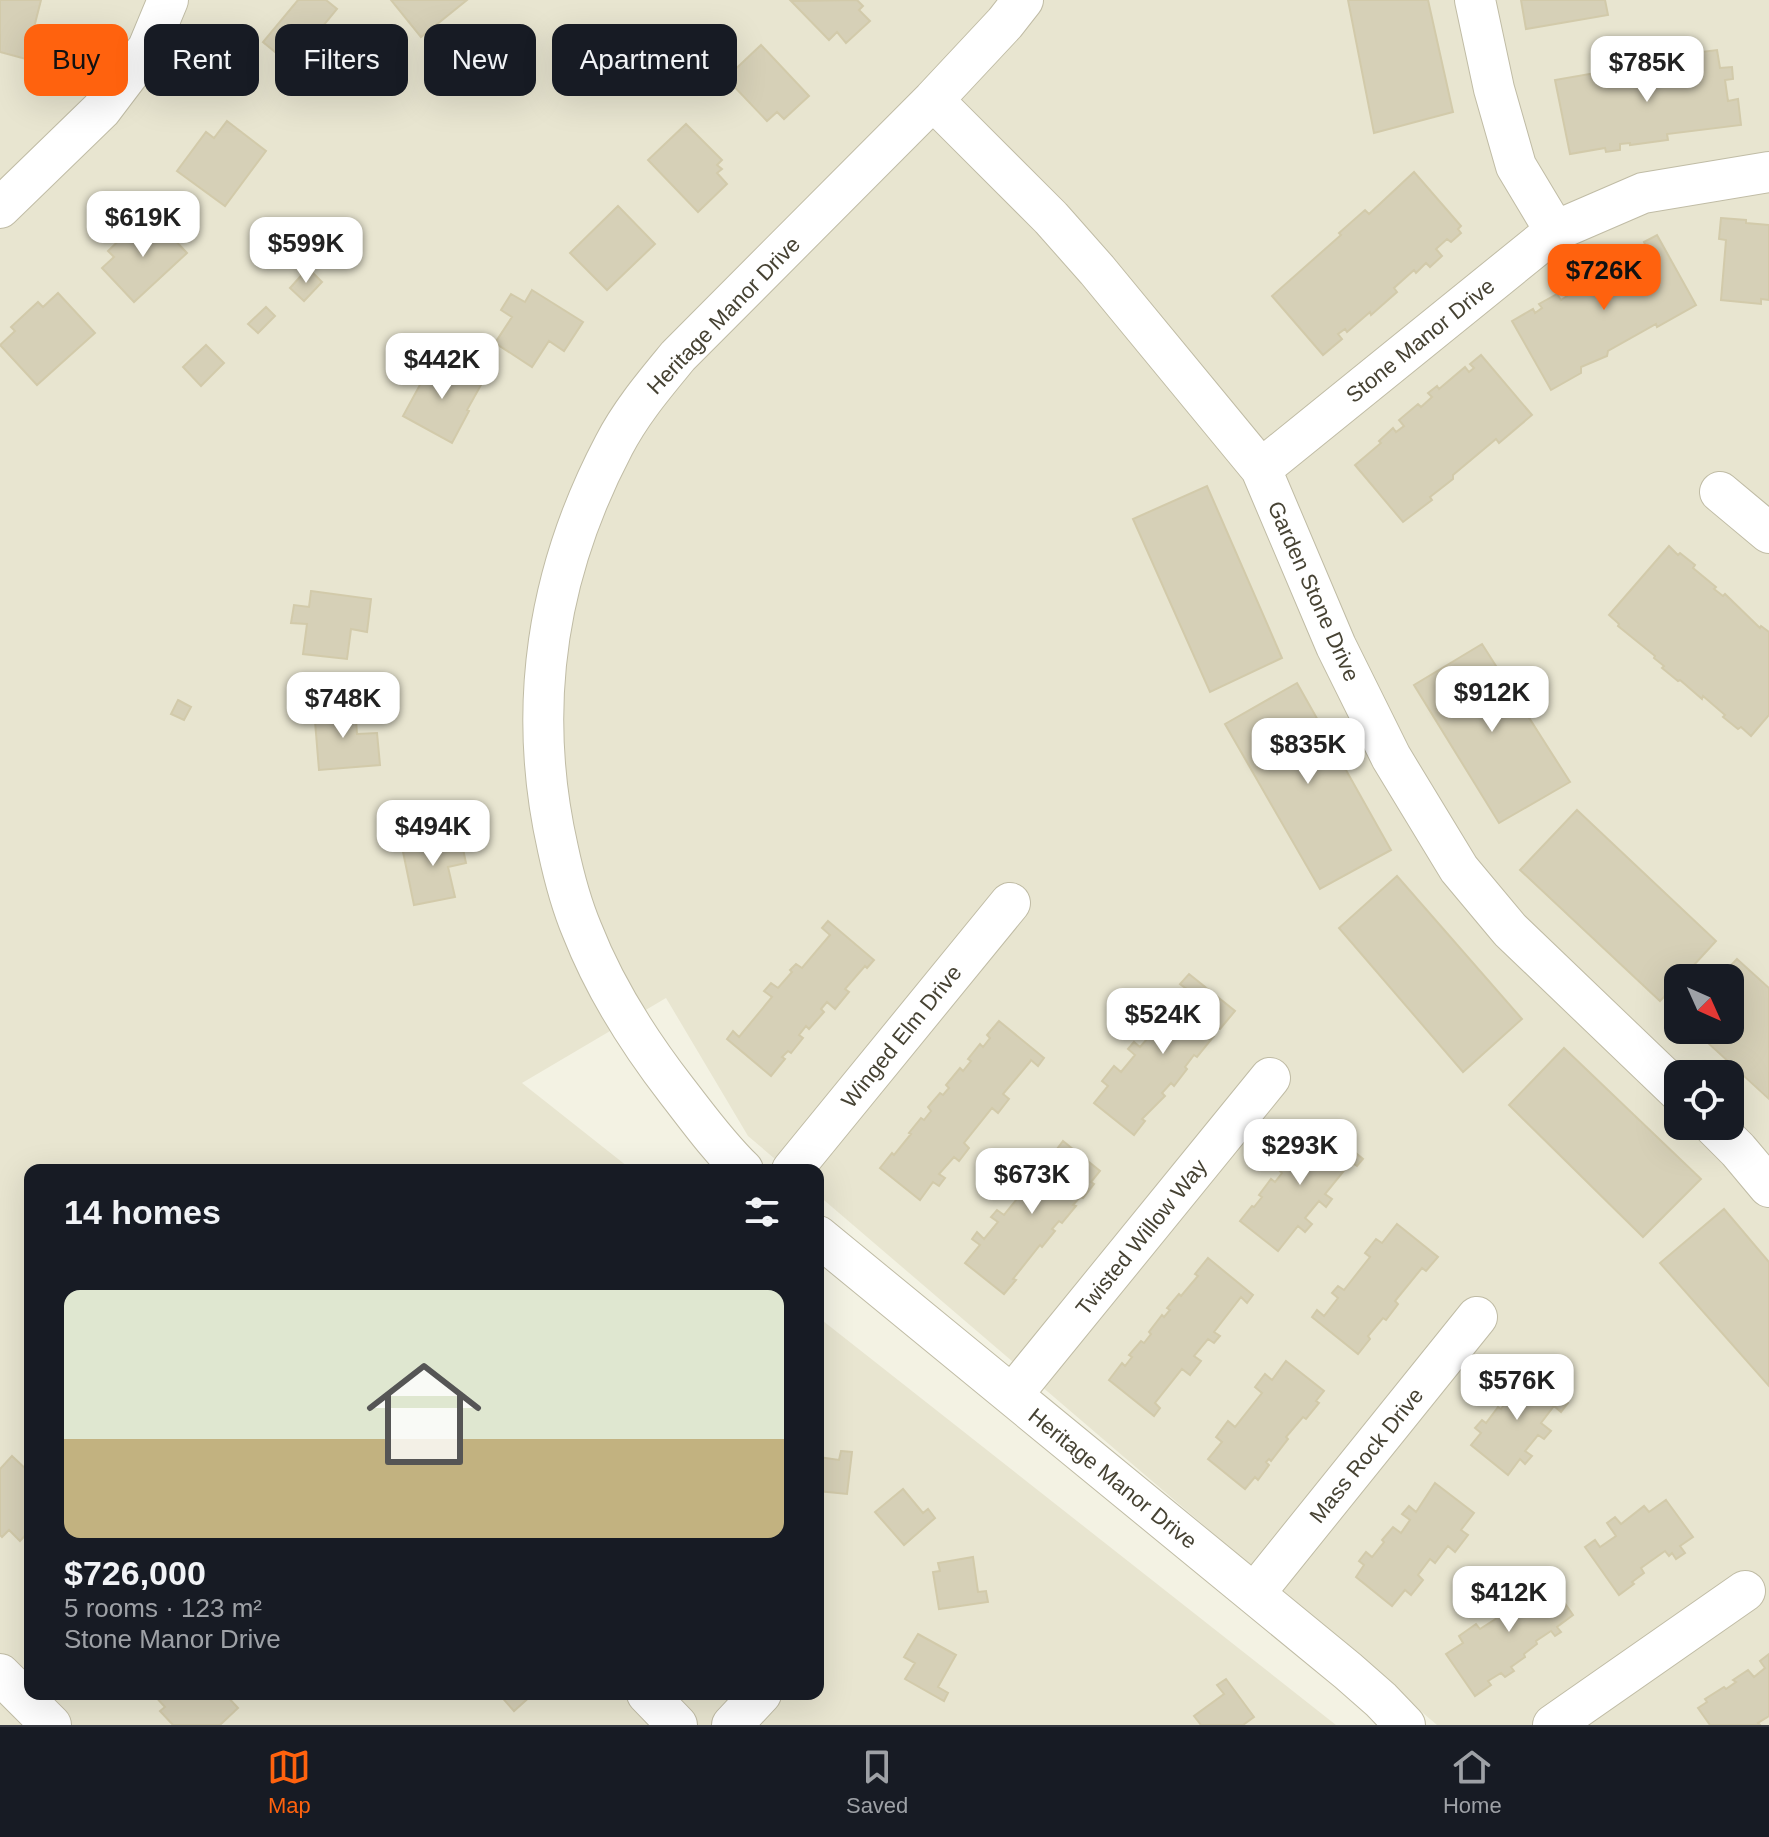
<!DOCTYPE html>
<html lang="en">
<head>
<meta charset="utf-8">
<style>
  :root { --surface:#171b24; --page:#242831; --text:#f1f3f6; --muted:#9ea1a6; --line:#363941; --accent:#ff620e }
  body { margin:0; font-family:Arial,sans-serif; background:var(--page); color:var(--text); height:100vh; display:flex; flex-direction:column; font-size:30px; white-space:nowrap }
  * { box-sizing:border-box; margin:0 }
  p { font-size:26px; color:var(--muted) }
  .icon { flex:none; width:44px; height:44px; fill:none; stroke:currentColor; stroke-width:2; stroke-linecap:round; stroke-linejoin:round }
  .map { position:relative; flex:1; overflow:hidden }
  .drawer { position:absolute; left:24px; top:1164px; width:800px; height:536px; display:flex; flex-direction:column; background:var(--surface); border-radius:16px; box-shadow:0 8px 32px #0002 }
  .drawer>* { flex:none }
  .guide { position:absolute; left:24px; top:24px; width:800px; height:72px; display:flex; gap:16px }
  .needle { width:52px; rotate:135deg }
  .tools { position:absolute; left:1664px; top:964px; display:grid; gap:16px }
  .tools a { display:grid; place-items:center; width:80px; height:80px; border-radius:16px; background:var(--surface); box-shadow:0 8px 32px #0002; font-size:40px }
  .price { position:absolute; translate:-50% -68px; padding:0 18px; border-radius:16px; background:#fff; color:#222; font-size:26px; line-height:52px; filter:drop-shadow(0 2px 4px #0008) }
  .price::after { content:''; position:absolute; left:50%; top:48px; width:24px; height:18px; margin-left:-12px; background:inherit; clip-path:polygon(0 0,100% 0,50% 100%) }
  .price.current { background:var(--accent); color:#111 }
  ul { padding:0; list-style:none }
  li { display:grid; align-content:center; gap:16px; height:424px; padding:0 40px }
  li+li { border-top:2px solid var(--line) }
  li span { display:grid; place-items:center; height:248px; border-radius:16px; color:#555 }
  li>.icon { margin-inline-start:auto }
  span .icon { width:144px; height:144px; fill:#fffc; stroke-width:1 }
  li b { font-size:34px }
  h2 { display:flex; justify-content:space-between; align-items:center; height:96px; padding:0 40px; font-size:34px }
  .pill { padding:0 28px; border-radius:16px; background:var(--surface); box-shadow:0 8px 32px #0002; font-size:28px; line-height:72px }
  .pill.current { background:var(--accent); color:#111 }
  .tabs { display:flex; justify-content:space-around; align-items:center; height:112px; border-top:2px solid var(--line); background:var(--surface); font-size:22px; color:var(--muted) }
  .tabs a { display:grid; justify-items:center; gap:4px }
  .tabs .current { color:var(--accent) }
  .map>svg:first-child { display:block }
  .residential { fill:#e8e5d0; fill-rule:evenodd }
  .building { fill:#d6d0b7; stroke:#d2caaa; stroke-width:2 }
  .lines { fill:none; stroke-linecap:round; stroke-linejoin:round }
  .minor-casing { stroke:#c0bca5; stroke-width:42 }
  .minor { stroke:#fff; stroke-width:40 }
  .labels { text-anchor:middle; stroke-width:6; stroke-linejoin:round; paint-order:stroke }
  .street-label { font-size:22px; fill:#464233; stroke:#fff }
</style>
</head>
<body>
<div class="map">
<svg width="1769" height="1725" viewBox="0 0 1769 1725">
  <rect width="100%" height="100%" fill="#f3f2e3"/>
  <path class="residential" d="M0 0H1769V1725H1437L818 1195V1170H788L748 1136 666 998 522 1083 632 1170H30V1694H818V1317L1336 1725H0ZM1678 978H1730V1030H1678ZM1678 1074H1730V1126H1678Z"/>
  <path class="building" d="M0 0H41L26 59 0 52Z
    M298 0H326L337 9 291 65 263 42Z
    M391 0H467L421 37Z
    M857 0 863 6 859 10 870 21 846 43 837 32 829 40 791 1Z
    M1348 0H1428L1453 112 1374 133Z
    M1521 0H1605L1608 15 1526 29Z
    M761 45 809 96 784 119 777 112 767 121 726 78Z
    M1717 50 1720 68 1732 67 1733 79 1725 80 1728 101 1738 99 1741 125 1667 134 1668 140 1630 145V143L1620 144V150L1606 152 1605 148 1570 154 1555 80 1595 73 1593 77 1656 68 1655 64 1685 60 1684 54Z
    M227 121 266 151 225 206 177 171 206 132 214 138Z
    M686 124 722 160 717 165 722 169 717 173 727 184 698 212 648 160Z
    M1414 172 1461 226 1458 229 1461 233 1451 242 1447 239 1436 249 1442 256 1430 267 1426 263 1416 273 1414 270 1394 288 1397 292 1371 315 1370 312 1347 332 1345 329 1338 334 1342 339 1323 355 1272 296 1341 235 1339 233 1365 210 1369 214Z
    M618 206 655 244 607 290 570 253Z
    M154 218 187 253 134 302 102 268 114 257 108 251 135 225 141 231Z
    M1721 218 1746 220V223L1769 225V300L1761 299V304L1721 300 1726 240 1719 239Z
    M1657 235 1696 305 1657 327 1656 324 1608 351 1607 356 1581 367V373L1551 390 1512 321 1533 309 1535 313 1542 308 1539 304 1557 294 1561 300 1567 296 1562 286 1574 279 1577 284 1599 271 1596 266 1611 257 1614 262 1638 247 1641 252 1647 248 1644 242Z
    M308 268 322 282 304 301 290 288Z
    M532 290 583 322 564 351 549 341 532 367 495 343 512 317 501 310 511 294 525 302Z
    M58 293 95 333 37 385 0 345 15 331 11 327 38 302 43 307Z
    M266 307 275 316 258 333 248 324Z
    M206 345 224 363 201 386 183 367Z
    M1481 355 1532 415 1499 443 1496 439 1453 475V479L1430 497 1432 500 1403 522 1355 465 1381 443 1379 441 1393 428 1396 432 1404 426 1399 420 1418 404 1421 407 1432 397 1428 393 1437 386 1439 389 1465 367 1469 372 1474 368 1470 364Z
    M434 359 481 385 467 410 469 411 452 443 403 416Z
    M1207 486 1282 658 1210 692 1133 519Z
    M1669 546 1678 555 1680 553 1695 565 1693 568 1716 587 1714 589 1723 596 1725 594 1760 628 1761 626 1769 632V715L1751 736 1741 727 1738 729 1723 717 1725 715 1703 696 1702 699 1680 680 1678 681 1662 668 1664 666 1654 658 1655 656 1618 626 1619 624 1609 615Z
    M311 591 371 599 367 632 351 629 347 659 303 654 307 624 291 623 294 605 309 607Z
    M1482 644 1570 782 1499 823 1414 685Z
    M1297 683 1391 850 1320 889 1225 724Z
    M178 700 191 707 184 720 171 714Z
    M355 706 357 734 377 733 380 765 319 770 314 709Z
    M1577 810 1716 941 1682 978H1678V982L1660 1001 1520 870Z
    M460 835 466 863 448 867 455 897 414 905 402 847Z
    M1397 876 1522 1019 1463 1072 1339 928Z
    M828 921 874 960 867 968 865 966 845 989 849 992 835 1009 827 1002 821 1009 824 1012 809 1029 806 1026 799 1035 803 1038 791 1053 788 1051 782 1057 785 1059 771 1076 727 1039 733 1031 739 1037 772 997 764 991 771 983 778 988 792 972 790 970 796 964 802 968 830 935 822 928Z
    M1737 959 1769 988V1099L1694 1030H1730V978H1719Z
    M1189 974 1235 1011 1220 1029 1216 1027 1211 1033 1214 1036 1197 1057 1194 1055 1185 1067 1187 1069 1174 1086 1171 1083 1162 1093 1165 1096 1142 1119 1145 1121 1134 1135 1094 1103 1108 1086 1102 1081 1114 1066 1121 1072 1135 1055 1128 1049 1134 1042 1140 1047 1155 1030 1148 1025 1153 1018 1160 1023 1188 990 1180 984Z
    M999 1021 1044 1058 1038 1066 1031 1060 1030 1062 1003 1094 1009 1099 998 1113 992 1108 964 1143 969 1148 959 1161 954 1157 939 1174 945 1178 939 1186 933 1182 920 1200 880 1168 892 1153 894 1155 911 1134 909 1133 921 1118 924 1120 931 1111 928 1107 940 1093 943 1095 949 1088 946 1085 960 1068 963 1071 971 1061 968 1059 980 1044 983 1047 990 1038 987 1035Z
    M1564 1048 1701 1179 1643 1237 1509 1105Z
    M1319 1123 1363 1159 1357 1166 1351 1162 1325 1194 1332 1199 1326 1207 1319 1201 1305 1218 1312 1224 1305 1232 1298 1226 1278 1251 1240 1221 1252 1206 1254 1207 1262 1197 1259 1195 1271 1179 1275 1182 1282 1173 1279 1170 1291 1154 1294 1157 1304 1145 1302 1143Z
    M1063 1141 1100 1171 1091 1182 1094 1184 1083 1198 1080 1197 1073 1205 1076 1206 1062 1223 1059 1221 1052 1229 1055 1231 1042 1247 1040 1245 1013 1279 1016 1280 1004 1294 965 1263 980 1245 972 1239 977 1232 984 1239 998 1222 991 1217 997 1210 1004 1215 1017 1199 1011 1194 1024 1178 1030 1183 1045 1164 1039 1160 1045 1152 1051 1157Z
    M1724 1209 1769 1262V1386L1660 1263Z
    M1397 1224 1438 1257 1426 1271 1422 1268 1395 1301 1398 1304 1386 1320 1383 1318 1368 1336 1370 1339 1358 1354 1312 1317 1317 1310 1324 1316 1338 1298 1332 1293 1338 1286 1344 1290 1370 1257 1365 1253 1376 1239 1382 1243Z
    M1208 1258 1253 1295 1247 1303 1241 1297 1214 1332 1220 1336 1214 1343 1208 1339 1194 1356 1201 1361 1190 1375 1182 1369 1155 1403 1160 1408 1154 1416 1109 1380 1122 1363 1125 1366 1132 1357 1129 1355 1141 1341 1144 1343 1151 1334 1149 1332 1162 1315 1164 1317 1170 1310 1167 1308 1179 1294 1181 1296 1198 1276 1195 1274Z
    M1286 1361 1324 1391 1316 1401 1319 1403 1306 1419 1303 1417 1286 1437 1288 1439 1271 1461 1269 1459 1266 1462 1269 1465 1258 1480 1255 1477 1245 1489 1208 1459 1222 1442 1216 1437 1228 1421 1235 1427 1262 1393 1255 1387 1265 1374 1272 1380Z
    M1522 1367 1568 1403 1561 1412 1554 1406 1541 1423 1551 1431 1544 1439 1538 1435 1525 1451 1532 1456 1525 1464 1520 1459 1508 1475 1471 1445 1481 1433 1475 1428 1482 1420 1486 1423 1498 1407 1501 1409 1509 1398 1503 1394Z
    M841 1451 852 1452 847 1494 818 1491V1457L839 1460Z
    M12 1456 30 1473V1530L20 1541 9 1530 2 1537 0 1535V1469Z
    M1435 1483 1474 1513 1461 1530 1468 1535 1455 1552 1448 1546 1435 1563 1430 1559 1418 1575 1423 1580 1411 1595 1405 1590 1392 1606 1356 1577 1364 1565 1359 1561 1366 1552 1372 1557 1384 1542 1382 1540 1393 1527 1401 1533 1410 1520 1402 1514 1409 1506 1416 1512Z
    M903 1489 923 1513 928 1509 935 1518 904 1545 875 1512Z
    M1666 1500 1693 1537 1680 1546 1685 1553 1676 1559 1672 1553 1669 1556 1665 1551 1641 1568 1644 1573 1632 1582 1634 1584 1619 1595 1585 1547 1595 1540 1600 1547 1616 1536 1607 1523 1615 1517 1621 1524 1644 1506 1649 1512Z
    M973 1557 978 1592 986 1591 988 1602 939 1609 933 1572 940 1571 938 1563Z
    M1546 1576 1573 1615 1557 1627 1561 1632 1555 1636 1551 1631 1536 1641 1537 1644 1524 1654 1525 1657 1511 1667 1514 1671 1505 1677 1501 1673 1488 1681 1491 1685 1475 1696 1446 1654 1463 1643 1459 1636 1476 1624 1480 1629 1497 1618 1493 1612 1510 1600 1505 1593 1522 1582 1527 1590Z
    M918 1634 956 1655 938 1687 948 1693 944 1701 905 1679 915 1663 904 1657Z
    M1769 1654V1716L1758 1723 1760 1725H1710L1698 1708 1707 1702 1705 1699 1724 1687 1726 1689 1736 1682 1733 1680 1748 1670 1754 1677 1765 1668 1760 1661Z
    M1226 1679 1254 1717 1243 1725H1201L1194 1716 1224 1694 1217 1685Z
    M153 1694H225L238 1708 220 1725H173L160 1711 165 1707Z
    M499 1694H533L514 1711Z"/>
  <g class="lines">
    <g class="minor-casing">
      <path id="minor" d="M1475 0 1494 89 1516 166 1555 231
        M933 100 1051 218 1097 270 1261 469 1336 646 1391 757 1459 869 1510 930 1678 1091
        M0 208 101 110 148 48 168 0
        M1261 469 1555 231 1643 193 1769 172
        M1720 492 1769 533
        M1714 1126 1738 1150 1769 1187
        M743 1170C718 1146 698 1118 677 1091 639 1042 605 989 582 930 571 904 564 877 558 849 526 708 547 572 614 445 631 412 655 384 678 356L933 100 1005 23 1023 0
        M792 1170 1010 903
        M818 1236 1348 1671 1381 1700 1405 1725
        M1012 1395 1270 1078
        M1254 1594 1477 1317
        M0 1674 51 1725
        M647 1694 677 1725
        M732 1725 761 1694
        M1553 1725 1745 1591"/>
    </g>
    <use href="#minor" class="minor"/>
  </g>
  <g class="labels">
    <g class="street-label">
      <text transform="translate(723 315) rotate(-46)" y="8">Heritage Manor Drive</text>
      <text transform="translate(1420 340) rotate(-39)" y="8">Stone Manor Drive</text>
      <text transform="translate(1314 591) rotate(66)" y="8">Garden Stone Drive</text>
      <text transform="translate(901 1036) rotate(-51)" y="8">Winged Elm Drive</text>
      <text transform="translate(1141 1237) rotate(-51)" y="8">Twisted Willow Way</text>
      <text transform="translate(1366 1455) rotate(-51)" y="8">Mass Rock Drive</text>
      <text transform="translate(1113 1478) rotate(39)" y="8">Heritage Manor Drive</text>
    </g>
  </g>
</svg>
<div class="tools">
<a><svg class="needle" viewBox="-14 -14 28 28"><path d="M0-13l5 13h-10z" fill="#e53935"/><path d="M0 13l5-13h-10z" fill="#9ea1a6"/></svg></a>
<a><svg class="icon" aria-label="locate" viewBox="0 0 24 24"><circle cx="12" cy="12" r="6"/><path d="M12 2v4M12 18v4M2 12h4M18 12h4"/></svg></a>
</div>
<b class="price" style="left:1647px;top:104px">$785K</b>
<b class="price" style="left:143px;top:259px">$619K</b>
<b class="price" style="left:306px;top:285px">$599K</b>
<b class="price current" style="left:1604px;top:312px">$726K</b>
<b class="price" style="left:442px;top:401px">$442K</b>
<b class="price" style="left:1492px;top:734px">$912K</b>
<b class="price" style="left:343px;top:740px">$748K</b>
<b class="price" style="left:1308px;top:786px">$835K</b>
<b class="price" style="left:433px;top:868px">$494K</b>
<b class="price" style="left:1163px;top:1056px">$524K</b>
<b class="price" style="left:1300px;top:1187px">$293K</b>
<b class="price" style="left:1032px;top:1216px">$673K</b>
<b class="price" style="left:1517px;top:1422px">$576K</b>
<b class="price" style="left:1509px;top:1634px">$412K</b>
<div class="guide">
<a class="pill current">Buy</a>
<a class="pill">Rent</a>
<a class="pill">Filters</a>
<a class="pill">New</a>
<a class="pill">Apartment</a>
</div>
<section class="drawer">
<h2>14 homes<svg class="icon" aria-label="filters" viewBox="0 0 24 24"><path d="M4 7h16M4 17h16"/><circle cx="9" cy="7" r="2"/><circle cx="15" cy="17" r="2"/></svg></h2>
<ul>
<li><span style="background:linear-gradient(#dfe7d0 60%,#c2b280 0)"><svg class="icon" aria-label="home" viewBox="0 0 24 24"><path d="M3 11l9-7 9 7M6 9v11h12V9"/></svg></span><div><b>$726,000</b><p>5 rooms · 123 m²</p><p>Stone Manor Drive</p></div></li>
</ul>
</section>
</div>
<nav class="tabs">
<a class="current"><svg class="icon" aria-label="map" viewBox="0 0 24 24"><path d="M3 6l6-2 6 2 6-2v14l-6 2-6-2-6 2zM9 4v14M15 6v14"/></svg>Map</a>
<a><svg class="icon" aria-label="saved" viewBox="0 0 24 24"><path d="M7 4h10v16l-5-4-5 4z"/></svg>Saved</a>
<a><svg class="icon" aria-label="home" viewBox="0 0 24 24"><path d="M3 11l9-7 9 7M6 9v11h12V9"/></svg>Home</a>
</nav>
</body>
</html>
